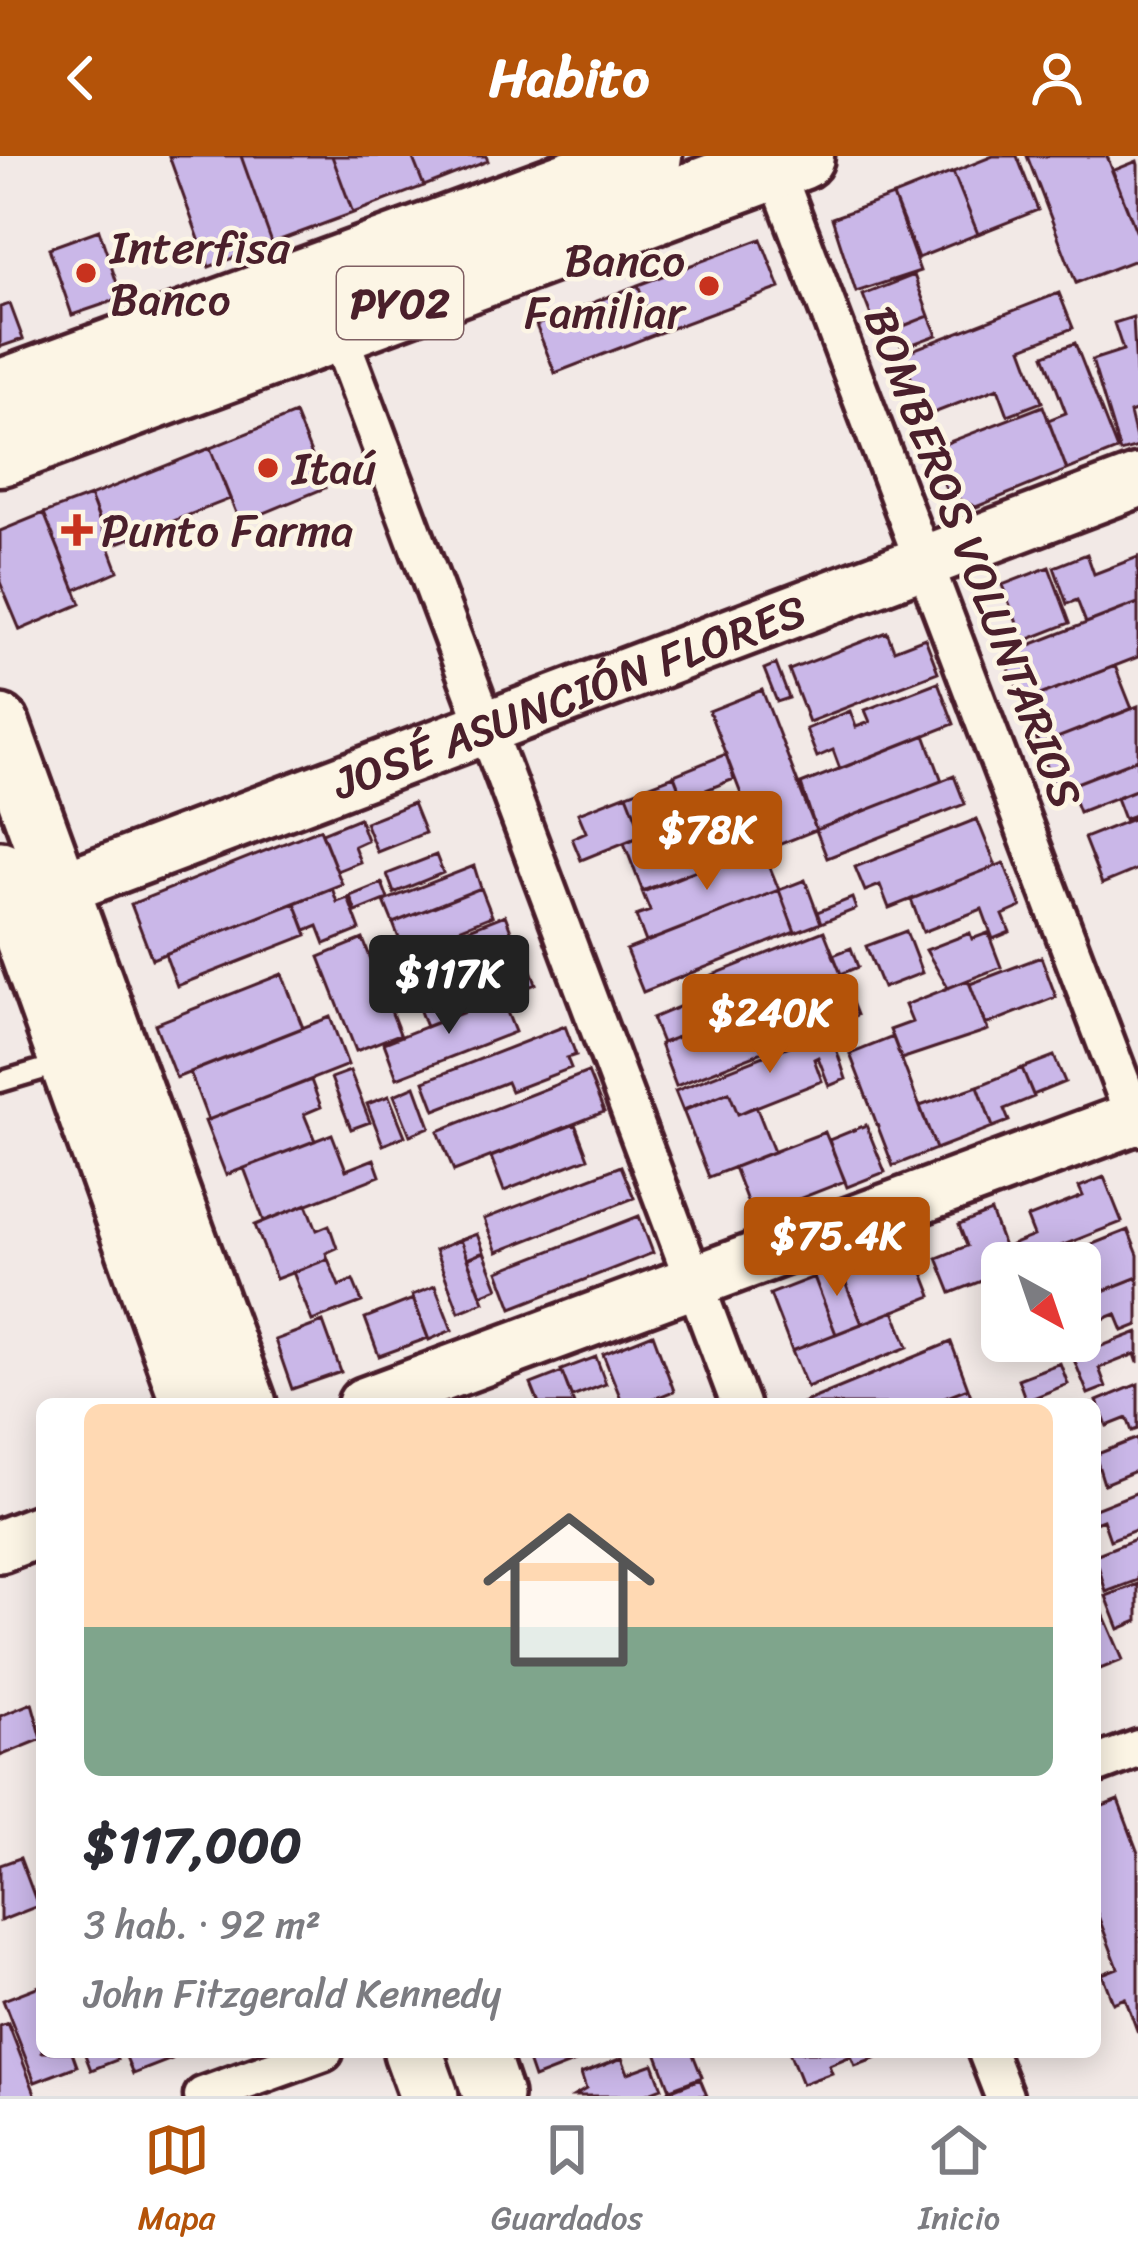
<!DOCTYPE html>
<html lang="es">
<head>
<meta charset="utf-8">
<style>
  :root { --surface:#fff; --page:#f7f7f7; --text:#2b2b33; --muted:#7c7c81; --line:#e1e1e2; --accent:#b45309 }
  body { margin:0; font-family:Sriracha,sans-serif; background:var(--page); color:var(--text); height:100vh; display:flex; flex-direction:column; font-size:45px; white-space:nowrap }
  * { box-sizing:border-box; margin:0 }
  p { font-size:39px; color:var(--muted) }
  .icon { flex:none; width:66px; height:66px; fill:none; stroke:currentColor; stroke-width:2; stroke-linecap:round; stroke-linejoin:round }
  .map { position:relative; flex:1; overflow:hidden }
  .details { position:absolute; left:36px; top:1242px; width:1065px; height:660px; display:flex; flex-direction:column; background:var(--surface); border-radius:18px; box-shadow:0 6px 30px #0003 }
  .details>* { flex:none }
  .needle { width:78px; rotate:140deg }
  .fabs { position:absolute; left:981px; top:1086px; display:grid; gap:24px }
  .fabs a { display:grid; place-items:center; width:120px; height:120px; border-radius:18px; background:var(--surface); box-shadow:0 6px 30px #0003; font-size:60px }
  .price { position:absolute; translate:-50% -102px; padding:0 27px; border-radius:12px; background:var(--accent); color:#fff; font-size:39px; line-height:78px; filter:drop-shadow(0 3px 6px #0008) }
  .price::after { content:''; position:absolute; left:50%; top:72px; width:36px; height:27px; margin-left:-18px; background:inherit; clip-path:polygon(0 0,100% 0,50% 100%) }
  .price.selected { background:#222; color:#fff }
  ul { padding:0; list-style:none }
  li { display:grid; align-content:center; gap:24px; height:636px; padding:0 48px }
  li+li { border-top:3px solid var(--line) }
  li span { display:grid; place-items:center; height:372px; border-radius:18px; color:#555 }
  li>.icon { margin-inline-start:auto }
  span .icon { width:216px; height:216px; fill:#fffc; stroke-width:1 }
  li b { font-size:51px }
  header { display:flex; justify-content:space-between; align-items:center; height:156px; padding:0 48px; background:var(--accent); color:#fff; font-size:54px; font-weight:700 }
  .tab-bar { display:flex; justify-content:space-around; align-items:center; height:168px; border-top:3px solid var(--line); background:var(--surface); font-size:33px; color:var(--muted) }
  .tab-bar a { display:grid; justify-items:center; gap:6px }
  .tab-bar .selected { color:var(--accent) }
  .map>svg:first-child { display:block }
  .building { fill:#cab7e8; stroke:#4a1f2b; stroke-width:3 }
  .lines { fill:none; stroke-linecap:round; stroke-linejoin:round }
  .lane-casing { stroke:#4a1f2b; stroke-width:27 }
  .street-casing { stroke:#4a1f2b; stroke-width:45 }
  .secondary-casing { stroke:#4a1f2b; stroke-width:60 }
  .primary-casing { stroke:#4a1f2b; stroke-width:66 }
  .highway-casing { stroke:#4a1f2b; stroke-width:75 }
  .lane { stroke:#fcf5e5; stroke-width:18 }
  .street { stroke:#fcf5e5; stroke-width:36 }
  .secondary { stroke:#fcf5e5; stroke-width:51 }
  .primary { stroke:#fcf5e5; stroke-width:57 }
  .highway { stroke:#fcf5e5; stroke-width:66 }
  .poi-dot { fill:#c8321e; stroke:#fcf5e5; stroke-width:4.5 }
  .labels { text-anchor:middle; stroke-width:9; stroke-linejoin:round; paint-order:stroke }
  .shield { fill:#fcf5e5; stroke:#7f5f63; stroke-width:3 }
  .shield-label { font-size:42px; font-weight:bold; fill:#4a1f2b }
  .poi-label { font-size:45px; fill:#4a1f2b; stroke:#fcf5e5; text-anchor:start }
  .street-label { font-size:45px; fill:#4a1f2b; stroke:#fcf5e5 }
</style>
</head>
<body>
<header><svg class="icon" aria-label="back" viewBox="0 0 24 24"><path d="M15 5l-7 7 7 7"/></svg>Habito<svg class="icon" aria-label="person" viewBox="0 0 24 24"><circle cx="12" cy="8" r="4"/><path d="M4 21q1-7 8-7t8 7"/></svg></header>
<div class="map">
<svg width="1138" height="1940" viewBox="0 0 1138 1940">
  <rect width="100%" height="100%" fill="#f2e9e6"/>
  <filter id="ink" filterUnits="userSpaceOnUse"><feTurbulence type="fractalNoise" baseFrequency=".00833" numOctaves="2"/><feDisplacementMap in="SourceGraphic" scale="24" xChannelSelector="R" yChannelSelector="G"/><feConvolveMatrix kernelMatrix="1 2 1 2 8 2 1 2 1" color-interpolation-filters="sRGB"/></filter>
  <g filter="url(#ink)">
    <path class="building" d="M169 0H241L272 87 209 111Z
      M241 0H332L353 57 272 87Z
      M332 0H412L424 30 353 57Z
      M412 0H486L488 5 424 30Z
      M993 0H1017L1038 54 978 78 953 16Z
      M1027 0H1107L1138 80V103L1076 127Z
      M1137 5 1138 9V80L1112 15Z
      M953 16 978 78 918 102 893 40Z
      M893 40 920 115 856 136 832 62Z
      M99 74 122 142 72 159 49 92Z
      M761 83 780 132 656 178 638 129Z
      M914 119 929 160 879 180 863 139Z
      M638 129 656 178 555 217 536 169Z
      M1059 137 1073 172 1022 192 1042 246 1008 259 998 232 926 260 902 198Z
      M10 148 23 183 0 191V151Z
      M929 160 937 179 902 192 895 173Z
      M1133 161 1138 254 1130 257 1138 291 1120 296 1092 204 1123 194 1114 167Z
      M1075 187 1117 294 1067 314 1048 264 1066 257 1044 199Z
      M1043 250 1067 314 976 351 948 338 931 293Z
      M295 258 325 332 240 367 210 292Z
      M210 292 230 343 110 390 90 340Z
      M90 340 118 415 75 434 44 357Z
      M44 357 81 448 20 474 0 426V375Z
      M1087 398 1094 418 1138 401V447L1086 467 1077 444 1067 448 1054 411Z
      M1049 411 1070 467 1024 485 1002 429Z
      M1138 447V501L1022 546 1004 499Z
      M887 476 894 494 925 482 938 516 809 566 789 514Z
      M776 508 789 542 777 546 764 513Z
      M1115 510 1132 553 1039 589 1022 546Z
      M938 526 954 568 840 613 833 594 817 601 806 573 850 555 856 571 870 566 865 554Z
      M762 534 816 674 763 695 709 555Z
      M1138 550V603L1056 635 1039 589Z
      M925 579 942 625 816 674 801 628Z
      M726 598 734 623 703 635 710 653 690 661 674 619Z
      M1138 603V633L1079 656 1069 630Z
      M674 620 690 661 643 679 627 638Z
      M954 620 965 648 827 702 816 674Z
      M1138 633V658L1124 663 1116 642Z
      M627 638 643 679 581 704 572 682 586 676 578 657Z
      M413 647 425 677 377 696 365 666Z
      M702 656 712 683 752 668 761 689 643 736 624 687Z
      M359 662 367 684 354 690 360 706 337 715 322 677Z
      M1135 662 1138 713 1102 728 1084 682Z
      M977 663 996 710 889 752 880 729 865 735 855 711Z
      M320 673 342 728 152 803 131 748Z
      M761 689 779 734 646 786 636 760 650 755 642 735Z
      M436 699 443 717 394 737 387 718Z
      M1004 707 1021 751 1003 759 1010 776 993 783 982 753 923 776 911 743Z
      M474 710 481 732 393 767 384 745Z
      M805 724 821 767 795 777 779 734Z
      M382 727 388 743 356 756 350 740Z
      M332 732 337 746 348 742 360 774 325 788 318 770 306 775 295 747Z
      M481 732 492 760 404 795 393 767Z
      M779 734 795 776 643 836 626 794Z
      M852 742 856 753 821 767 817 756Z
      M295 747 307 779 177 830 165 798Z
      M505 759 518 793 403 837 390 804Z
      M824 775 841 818 662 887 652 862 703 841 697 825Z
      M906 775 922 817 883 832 866 790Z
      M970 777 972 783 988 777 1001 811 948 832 926 794Z
      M363 783 400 878 356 895 319 801Z
      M851 792 858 811 841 818 833 799Z
      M499 800 504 812 527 803 536 828 426 871 412 834Z
      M1041 801 1056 841 985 869 970 828Z
      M282 818 303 872 176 922 155 868Z
      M841 818 857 859 676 930 660 888Z
      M968 824 988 874 901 903 890 874 912 866 905 849Z
      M501 841 515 876 397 922 384 887Z
      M330 861 348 909 208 964 190 916Z
      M565 870 576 899 567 902 571 912 511 935 507 926 435 954 424 925Z
      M830 874 846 923 829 930 818 901 814 903 822 925 738 958 729 936 683 955 675 935Z
      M893 881 936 993 893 1010 850 898Z
      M1054 900 1065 926 1033 939 1022 912Z
      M1022 912 1034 941 1004 953 1009 965 993 971 978 930Z
      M350 915 370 966 351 973 331 922Z
      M588 916 604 956 454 1015 438 975Z
      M311 924 321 951 304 958 315 985 226 1019 205 965Z
      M415 930 430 971 410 979 394 939Z
      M978 930 993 971 936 993 920 950Z
      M729 936 738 958 756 950 774 996 709 1021 683 954Z
      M389 940 405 980 383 989 367 948Z
      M575 968 588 1002 504 1035 491 1001Z
      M866 969 885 1016 847 1031 829 984Z
      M825 976 845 1025 753 1061 734 1011Z
      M332 978 346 1014 374 1003 380 1020 264 1065 244 1012Z
      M621 1010 634 1042 497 1096 484 1063Z
      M1104 1021 1122 1066 1018 1107 1011 1089 1034 1080 1027 1062 1083 1040 1079 1031Z
      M307 1048 317 1074 329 1069 337 1092 326 1097 328 1103 276 1123 255 1069Z
      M991 1056 1010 1107H1002V1117L951 1137 937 1102 967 1090 959 1069Z
      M639 1060 653 1097 512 1152 498 1115Z
      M1128 1074 1138 1099V1121L1080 1144V1107H1045Z
      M477 1078 484 1096 467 1103 460 1084Z
      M460 1084 484 1146 459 1156 435 1094Z
      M911 1086 932 1140 862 1168 840 1114Z
      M484 1096 498 1132 481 1139 467 1103Z
      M328 1103 339 1130 353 1124 362 1146 312 1165 293 1116Z
      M838 1107 862 1168 836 1178 813 1118Z
      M814 1121 836 1178 792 1195 770 1138Z
      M1138 1121V1169L1123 1175 1116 1158 1080 1172V1144Z
      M435 1130 452 1174 429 1184 412 1139Z
      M413 1143 428 1182 379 1200 365 1162Z
      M894 1155 908 1191 807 1231 792 1195Z
      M323 1166 341 1216 292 1233 275 1184Z
      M1138 1176V1207L1135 1198 1099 1212 1106 1231 1088 1238 1073 1201Z
      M653 1178 674 1235 641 1248H623L603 1198Z
      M951 1186 968 1232 927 1248H800Z
      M596 1201 606 1228 572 1241 561 1214Z
      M1060 1207 1068 1228 1026 1245 1018 1223Z
      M562 1216 574 1248H539L531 1228Z
      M1138 1228V1273L1132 1275 1127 1262 1107 1270 1097 1245Z
      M968 1232 974 1248H927Z
      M1138 1282V1314L1104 1328 1095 1299Z
      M1138 1336V1373L1110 1384 1103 1364 1095 1367V1353Z
      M1138 1382V1424L1106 1436 1095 1399Z
      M1138 1428V1465L1119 1473 1106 1440Z
      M1095 1439 1123 1504 1100 1513 1095 1501Z
      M32 1547 42 1583 0 1600V1560Z
      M1118 1644 1138 1697V1877L1125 1842 1113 1847 1102 1818 1118 1812 1095 1752V1653Z
      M20 1702 38 1750 0 1765V1709Z
      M42 1829V1896H72L77 1910 35 1926 3 1844Z
      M8 1867 36 1940H0V1870Z
      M84 1896H114L117 1904 91 1914Z
      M124 1896H169L172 1903 133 1918Z
      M525 1896H601L534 1922Z
      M656 1896H692L702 1921 670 1933Z
      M789 1896H893L855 1910 851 1900 829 1909 832 1917 802 1928Z
      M622 1902 628 1917 653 1908 662 1932 642 1940H574L586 1933 581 1918Z
      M700 1923 707 1940H656Z"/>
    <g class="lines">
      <g class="lane-casing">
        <path id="lane" d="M0 926 64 907"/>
      </g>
      <g class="street-casing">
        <path id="street" d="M770 0 1138 971
          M332 160 740 1248
          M1095 1609 1138 1593
          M987 1896 1004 1940
          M203 1940 324 1896"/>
      </g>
      <g class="secondary-casing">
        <g id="secondary">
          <path id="s1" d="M22 747 1138 325"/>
          <path d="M364 1248 1138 961"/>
          <path d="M0 1390 42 1374"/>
        </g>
      </g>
      <g class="primary-casing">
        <path id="primary" d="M0 568 247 1248
          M0 714 191 1248
          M413 1896 429 1940
          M478 1896 493 1940"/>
      </g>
      <g class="highway-casing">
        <path id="highway" d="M0 238 648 0
          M0 296 800 0"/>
      </g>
      <use href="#lane" class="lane"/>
      <use href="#street" class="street"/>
      <use href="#secondary" class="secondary"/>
      <use href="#primary" class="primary"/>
      <use href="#highway" class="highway"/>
    </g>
  </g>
  <g class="poi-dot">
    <circle cx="86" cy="117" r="12"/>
    <circle cx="709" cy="130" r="12"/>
    <circle cx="268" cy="312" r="12"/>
    <path d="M71 356h12v12h12v12h-12v12h-12v-12h-12v-12h12z"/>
  </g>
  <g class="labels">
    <rect class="shield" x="337" y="111" width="126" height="72" rx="9"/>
    <g class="shield-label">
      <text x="400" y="162">PY02</text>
    </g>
    <g class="poi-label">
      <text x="110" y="107">Interfisa<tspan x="110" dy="52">Banco</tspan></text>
      <text x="685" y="120" text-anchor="end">Banco<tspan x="685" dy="52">Familiar</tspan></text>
      <text x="292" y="328">Itaú</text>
      <text x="101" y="390">Punto Farma</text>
    </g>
    <g class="street-label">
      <text transform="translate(974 401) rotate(69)" y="16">BOMBEROS VOLUNTARIOS</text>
      <text dy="16" stroke="none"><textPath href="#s1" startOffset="585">JOSÉ ASUNCIÓN FLORES</textPath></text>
    </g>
  </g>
</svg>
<div class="fabs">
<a><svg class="needle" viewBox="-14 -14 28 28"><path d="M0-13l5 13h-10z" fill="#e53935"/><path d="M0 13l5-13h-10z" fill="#7c7c81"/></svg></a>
</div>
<b class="price" style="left:707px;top:737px">$78K</b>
<b class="price selected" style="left:449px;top:881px">$117K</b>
<b class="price" style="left:770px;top:920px">$240K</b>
<b class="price" style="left:837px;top:1143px">$75.4K</b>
<section class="details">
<ul>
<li><span style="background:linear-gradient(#ffd9b3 60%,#7fa58c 0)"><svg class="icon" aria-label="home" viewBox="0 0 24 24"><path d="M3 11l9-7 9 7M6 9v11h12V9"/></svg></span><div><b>$117,000</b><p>3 hab. · 92 m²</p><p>John Fitzgerald Kennedy</p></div></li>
</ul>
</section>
</div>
<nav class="tab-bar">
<a class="selected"><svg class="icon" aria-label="map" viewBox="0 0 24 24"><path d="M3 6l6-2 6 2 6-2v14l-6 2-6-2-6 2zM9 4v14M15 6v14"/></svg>Mapa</a>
<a><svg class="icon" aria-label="saved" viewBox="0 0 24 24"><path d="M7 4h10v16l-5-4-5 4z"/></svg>Guardados</a>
<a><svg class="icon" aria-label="home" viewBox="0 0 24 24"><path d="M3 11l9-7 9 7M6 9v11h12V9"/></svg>Inicio</a>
</nav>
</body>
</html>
